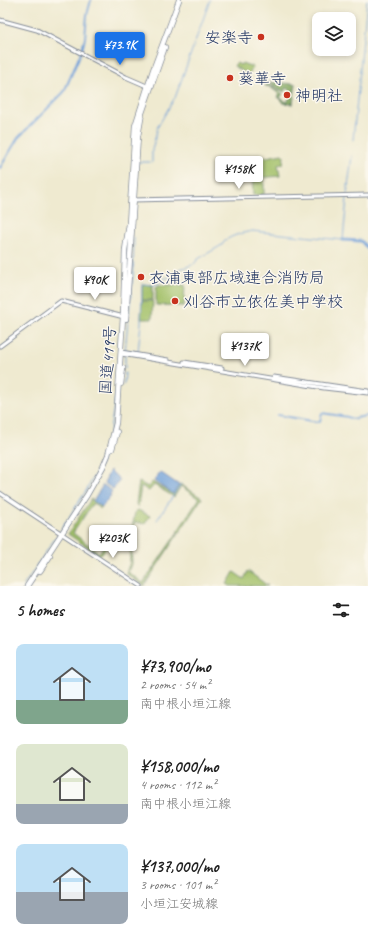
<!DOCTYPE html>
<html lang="en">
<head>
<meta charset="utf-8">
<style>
  :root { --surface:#fff; --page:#f6f6f6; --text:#222; --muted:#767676; --accent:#1a73e8 }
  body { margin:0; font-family:Caveat,"Klee One",sans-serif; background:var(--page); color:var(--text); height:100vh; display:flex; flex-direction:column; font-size:15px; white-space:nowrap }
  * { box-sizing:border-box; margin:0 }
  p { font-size:13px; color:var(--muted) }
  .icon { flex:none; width:22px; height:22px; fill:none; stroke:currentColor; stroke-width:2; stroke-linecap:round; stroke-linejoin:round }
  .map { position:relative; height:586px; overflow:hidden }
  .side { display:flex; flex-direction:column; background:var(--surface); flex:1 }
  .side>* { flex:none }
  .controls { position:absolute; left:312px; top:12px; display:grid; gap:8px }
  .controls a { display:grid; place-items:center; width:44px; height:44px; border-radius:8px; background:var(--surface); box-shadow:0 2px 6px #0003; font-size:20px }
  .price { position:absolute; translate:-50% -34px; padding:0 9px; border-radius:4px; background:#fff; color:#222; font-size:13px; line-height:26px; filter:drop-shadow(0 1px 2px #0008) }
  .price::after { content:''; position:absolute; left:50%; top:24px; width:12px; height:9px; margin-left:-6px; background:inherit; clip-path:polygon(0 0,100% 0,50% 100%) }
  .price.active { background:var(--accent); color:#fff }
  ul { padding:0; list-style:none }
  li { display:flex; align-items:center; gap:12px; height:100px; padding:0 16px }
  li span { display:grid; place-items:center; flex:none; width:112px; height:80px; border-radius:8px; color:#555 }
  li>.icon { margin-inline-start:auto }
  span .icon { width:48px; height:48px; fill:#fffc; stroke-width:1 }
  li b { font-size:17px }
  h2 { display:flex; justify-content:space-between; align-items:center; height:48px; padding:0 16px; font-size:17px }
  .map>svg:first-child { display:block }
  .green { fill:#a2c068; stroke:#5e7863 }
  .forest { fill:#81a65c; stroke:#4e6a5d }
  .water { fill:#6e9fd8; stroke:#44679b }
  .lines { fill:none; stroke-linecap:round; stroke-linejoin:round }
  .stream { stroke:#6e9fd8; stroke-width:1 }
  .canal { stroke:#6e9fd8; stroke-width:2 }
  .river { stroke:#6e9fd8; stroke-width:3 }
  .secondary-casing { stroke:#858c97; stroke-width:5 }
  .highway-casing { stroke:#858c97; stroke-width:6 }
  .secondary { stroke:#fff; stroke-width:3 }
  .highway { stroke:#fff; stroke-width:4.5 }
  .poi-dot { fill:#c8321e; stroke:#fbf7ec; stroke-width:1.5 }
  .labels { text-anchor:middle; stroke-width:3; stroke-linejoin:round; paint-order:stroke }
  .poi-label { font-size:16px; fill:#1b2f5e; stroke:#fbf7ec; text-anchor:start }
  .street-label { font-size:16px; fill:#1b2f5e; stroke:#fbf7ec }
</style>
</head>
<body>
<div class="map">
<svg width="368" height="586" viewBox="0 0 368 586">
  <rect width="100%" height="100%" fill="#fbf7ec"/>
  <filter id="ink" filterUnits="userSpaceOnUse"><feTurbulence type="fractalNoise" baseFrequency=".025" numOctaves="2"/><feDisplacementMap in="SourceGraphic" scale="8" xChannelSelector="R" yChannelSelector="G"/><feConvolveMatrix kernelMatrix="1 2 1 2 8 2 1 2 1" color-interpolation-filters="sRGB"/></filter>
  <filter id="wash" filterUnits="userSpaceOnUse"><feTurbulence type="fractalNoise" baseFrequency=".012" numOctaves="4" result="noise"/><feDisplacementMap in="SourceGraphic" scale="16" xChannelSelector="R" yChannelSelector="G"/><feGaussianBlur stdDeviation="0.9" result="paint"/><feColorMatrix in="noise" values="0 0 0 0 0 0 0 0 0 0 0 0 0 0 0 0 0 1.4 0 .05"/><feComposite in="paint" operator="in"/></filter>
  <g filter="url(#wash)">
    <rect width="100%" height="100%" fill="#efead0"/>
    <path class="green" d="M236 63 241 65 242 63 253 67 249 75 234 66Z
      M282 154 284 156 283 164 278 165 280 176 260 178 264 179V195H253L252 163 262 158Z
      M142 284 153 285V300H142Z
      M159 285H185L184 306 156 305V287Z
      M142 301H153L152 319H141Z
      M139 482 148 487 152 482 173 494 180 484 202 498 179 533 177 532 199 499 181 486 174 497 154 485 149 491 141 486 138 507 136 504Z
      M91 499 102 507 101 509 93 503 73 533 99 553 108 540 111 541 100 556 68 534Z
      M138 510 150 516 145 524 135 522 131 544 132 562 128 572 143 583 177 533 178 534 144 586 127 574V570L130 562 129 545 135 512Z
      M248 571 268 586H230L227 584 234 572 244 579Z"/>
    <path class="forest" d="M268 82 296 84 293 104 283 103 278 98 279 94 270 87 265 86 266 83 283 94 280 98 287 102 293 92 286 88 284 92Z"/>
    <path class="water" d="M110 470 120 480 113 489 104 483Z
      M160 472 179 485 173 494 154 481Z
      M103 485 112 491 110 494 111 495 102 507 93 501Z"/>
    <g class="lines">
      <path class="stream" d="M175 98 210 0
        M157 128 174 99
        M353 140 367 0
        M138 162H150
        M152 162V150L157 130
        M347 194 352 156
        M194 264 198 259 222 245C226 236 243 233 252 231L343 240 347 198
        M129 314 133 275 134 237
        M126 350 138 352 141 323 142 284 153 285 159 283 163 279 170 277 177 270 192 265
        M125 352 128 319
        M125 368V355
        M123 385 124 384 125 373
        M157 520 181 484
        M60 531 86 491 100 465 109 437 117 388
        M24 585 58 534"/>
      <path class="canal" d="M0 168 18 138 64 92 82 50 85 38 87 15 91 0
        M278 415 318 422
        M320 422 322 413 348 417 352 419 365 416H368"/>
      <path class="river" d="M343 240 361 241 368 249"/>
    </g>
  </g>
  <g filter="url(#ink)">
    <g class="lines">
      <g class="secondary-casing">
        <path id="secondary" d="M0 20 37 30 126 77 149 87
          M132 200 368 195
          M0 346 61 301 124 317
          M121 352 168 360
          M121 354 324 388 368 393
          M184 362 222 368
          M274 377 368 391
          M0 493 141 586"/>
      </g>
      <g class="highway-casing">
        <path id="highway" d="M126 319 138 136 142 113 165 47
          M121 384 123 368
          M112 449 117 432
          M40 571 50 556
          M27 586 87 495 103 467 108 455 116 423 123 317 125 250 129 224 135 126 153 70 179 0"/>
      </g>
      <use href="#secondary" class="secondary"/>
      <use href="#highway" class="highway"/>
    </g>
  </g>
  <g class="poi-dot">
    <circle cx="261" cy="37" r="4"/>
    <circle cx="230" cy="78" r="4"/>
    <circle cx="287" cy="95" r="4"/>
    <circle cx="141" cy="277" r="4"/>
    <circle cx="175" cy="301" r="4"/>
  </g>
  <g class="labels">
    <g class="poi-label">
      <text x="253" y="43" text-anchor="end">安楽寺</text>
      <text x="238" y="84">葵華寺</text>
      <text x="295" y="101">神明社</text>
      <text x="149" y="283">衣浦東部広域連合消防局</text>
      <text x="183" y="307">刈谷市立依佐美中学校</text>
    </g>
    <g class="street-label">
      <text transform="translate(107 360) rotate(-86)" y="6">国道419号</text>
    </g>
  </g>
</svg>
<div class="controls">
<a><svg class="icon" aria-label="layers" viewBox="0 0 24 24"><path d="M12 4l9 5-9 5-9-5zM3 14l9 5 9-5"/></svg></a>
</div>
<b class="price active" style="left:120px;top:66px">¥73.9K</b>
<b class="price" style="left:239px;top:190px">¥158K</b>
<b class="price" style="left:95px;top:301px">¥90K</b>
<b class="price" style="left:245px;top:367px">¥137K</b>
<b class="price" style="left:113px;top:559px">¥203K</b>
</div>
<section class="side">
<h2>5 homes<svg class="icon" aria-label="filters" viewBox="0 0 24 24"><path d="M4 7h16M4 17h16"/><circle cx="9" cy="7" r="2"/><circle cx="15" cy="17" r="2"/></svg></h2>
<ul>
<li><span style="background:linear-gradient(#bfe0f5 70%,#7fa58c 0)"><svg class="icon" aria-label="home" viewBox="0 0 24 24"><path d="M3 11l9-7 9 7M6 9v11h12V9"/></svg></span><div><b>¥73,900/mo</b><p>2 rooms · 54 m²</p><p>南中根小垣江線</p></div></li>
<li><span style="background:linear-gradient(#dfe7d0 75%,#9aa5b1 0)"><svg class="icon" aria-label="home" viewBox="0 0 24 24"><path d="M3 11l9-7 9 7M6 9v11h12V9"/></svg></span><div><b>¥158,000/mo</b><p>4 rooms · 112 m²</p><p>南中根小垣江線</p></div></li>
<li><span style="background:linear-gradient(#bfe0f5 60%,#9aa5b1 0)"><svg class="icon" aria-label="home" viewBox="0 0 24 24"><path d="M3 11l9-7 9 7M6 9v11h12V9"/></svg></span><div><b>¥137,000/mo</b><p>3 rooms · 101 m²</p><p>小垣江安城線</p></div></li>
</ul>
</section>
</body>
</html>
